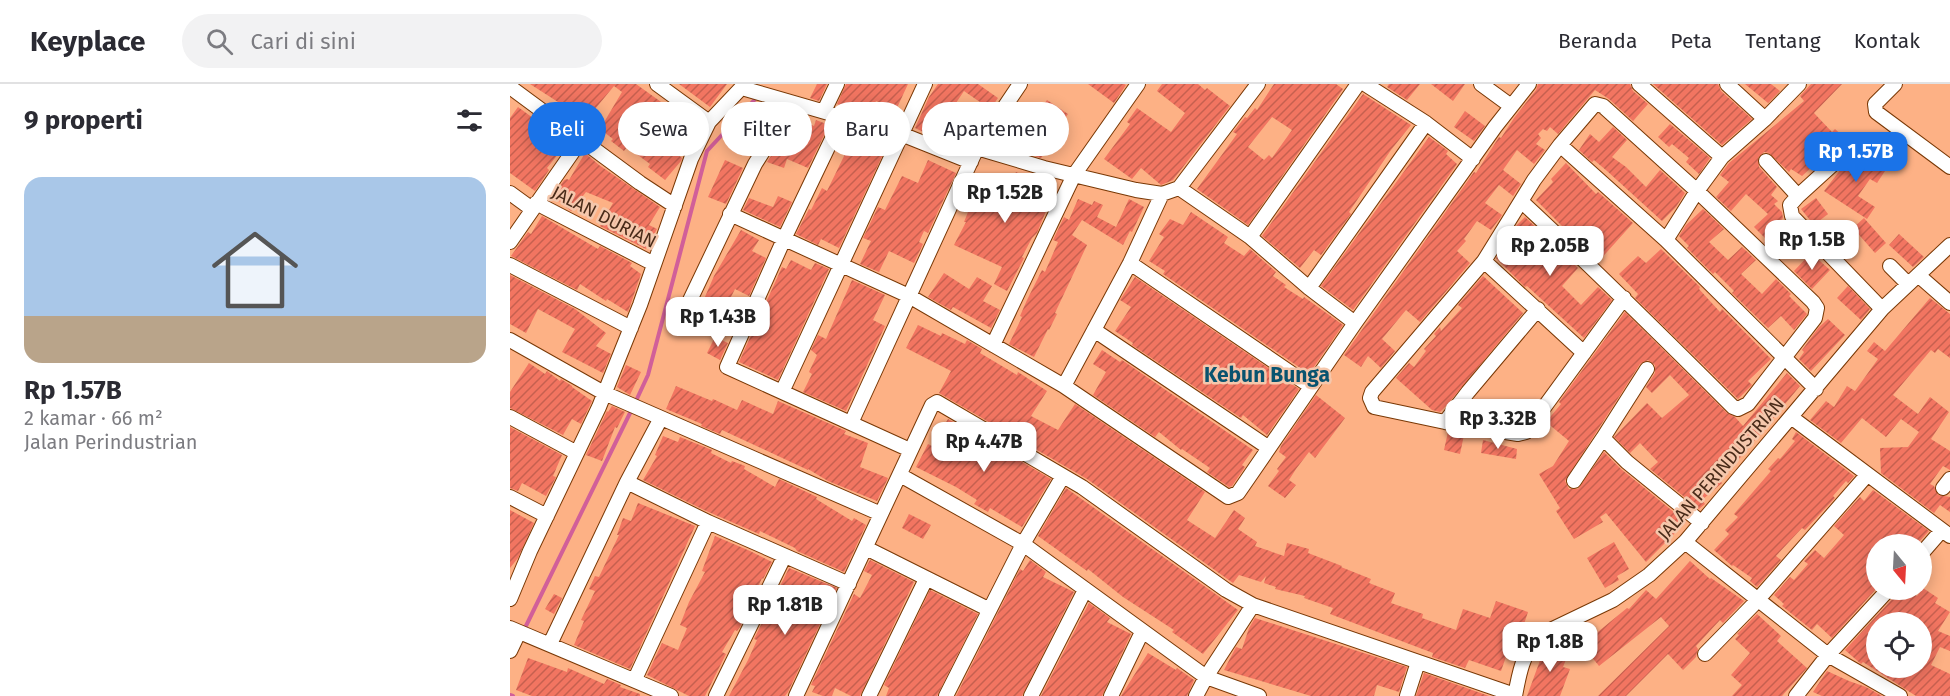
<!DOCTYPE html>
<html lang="id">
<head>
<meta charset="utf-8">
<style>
  :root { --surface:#fff; --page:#f2f2f3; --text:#2b2b33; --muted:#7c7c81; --line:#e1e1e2; --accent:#1a73e8 }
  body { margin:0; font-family:"Fira Sans",sans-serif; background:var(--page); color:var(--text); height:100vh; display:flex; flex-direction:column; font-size:22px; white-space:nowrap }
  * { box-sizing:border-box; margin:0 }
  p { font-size:20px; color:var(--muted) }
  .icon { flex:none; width:33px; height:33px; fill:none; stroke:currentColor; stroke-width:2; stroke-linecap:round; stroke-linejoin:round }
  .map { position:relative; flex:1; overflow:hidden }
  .details { display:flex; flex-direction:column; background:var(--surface); width:510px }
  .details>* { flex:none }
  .top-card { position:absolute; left:18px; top:18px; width:570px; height:54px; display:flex; gap:12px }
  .needle { width:39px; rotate:162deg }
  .buttons { position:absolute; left:1356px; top:450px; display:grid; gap:12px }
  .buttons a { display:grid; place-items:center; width:66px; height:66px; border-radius:50%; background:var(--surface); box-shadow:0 3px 15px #0003; font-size:30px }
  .price { position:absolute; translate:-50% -51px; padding:0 14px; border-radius:12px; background:#fff; color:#222; font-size:20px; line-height:39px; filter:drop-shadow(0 2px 3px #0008) }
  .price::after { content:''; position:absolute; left:50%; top:36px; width:18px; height:14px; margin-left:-9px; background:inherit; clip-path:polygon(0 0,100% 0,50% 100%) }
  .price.on { background:var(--accent); color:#fff }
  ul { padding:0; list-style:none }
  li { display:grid; align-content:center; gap:12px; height:318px; padding:0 24px }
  li span { display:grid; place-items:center; height:186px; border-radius:18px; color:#555 }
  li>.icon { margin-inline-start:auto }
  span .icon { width:108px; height:108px; fill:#fffc; stroke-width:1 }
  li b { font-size:26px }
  h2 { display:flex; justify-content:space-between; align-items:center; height:72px; padding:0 24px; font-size:26px }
  .pill { padding:0 21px; border-radius:27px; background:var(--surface); box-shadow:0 3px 15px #0003; font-size:21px; line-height:54px }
  .pill.on { background:var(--accent); color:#fff }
  header { display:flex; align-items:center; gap:36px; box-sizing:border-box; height:84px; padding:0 30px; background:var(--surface); border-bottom:2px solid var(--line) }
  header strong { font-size:28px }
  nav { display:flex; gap:33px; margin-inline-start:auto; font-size:21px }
  .search { width:420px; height:54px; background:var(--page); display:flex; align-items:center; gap:15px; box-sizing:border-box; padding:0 21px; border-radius:33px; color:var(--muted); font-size:22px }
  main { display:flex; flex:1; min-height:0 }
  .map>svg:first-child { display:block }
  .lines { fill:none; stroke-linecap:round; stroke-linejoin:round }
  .stream { stroke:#d15f99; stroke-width:4 }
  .building { fill:url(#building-hatch); fill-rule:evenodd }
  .minor-casing { stroke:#793805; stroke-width:16 }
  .minor { stroke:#fff; stroke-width:14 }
  .labels { text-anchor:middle; stroke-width:5; stroke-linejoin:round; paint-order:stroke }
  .street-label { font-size:18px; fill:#492b19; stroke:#f5c7ac }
  .quarter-label { font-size:21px; font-weight:bold; fill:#09536f; stroke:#f5c7ac }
</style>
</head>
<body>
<header>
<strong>Keyplace</strong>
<div class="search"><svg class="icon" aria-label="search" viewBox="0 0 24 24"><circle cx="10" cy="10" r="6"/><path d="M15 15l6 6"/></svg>Cari di sini</div>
<nav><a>Beranda</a><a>Peta</a><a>Tentang</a><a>Kontak</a></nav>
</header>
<main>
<section class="details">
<h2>9 properti<svg class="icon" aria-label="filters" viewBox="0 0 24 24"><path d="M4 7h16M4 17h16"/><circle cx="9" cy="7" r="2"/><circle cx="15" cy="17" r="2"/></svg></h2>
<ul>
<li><span style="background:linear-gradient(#a9c7e8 75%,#b9a48a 0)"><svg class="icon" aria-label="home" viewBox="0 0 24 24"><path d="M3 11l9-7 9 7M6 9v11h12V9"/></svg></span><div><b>Rp 1.57B</b><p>2 kamar · 66 m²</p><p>Jalan Perindustrian</p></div></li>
</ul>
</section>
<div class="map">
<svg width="1440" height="612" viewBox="0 0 1440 612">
  <defs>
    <pattern id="building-hatch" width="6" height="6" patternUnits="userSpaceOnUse" patternTransform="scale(1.5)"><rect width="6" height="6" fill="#f27561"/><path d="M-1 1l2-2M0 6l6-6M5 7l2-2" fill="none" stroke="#c6604f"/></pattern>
  </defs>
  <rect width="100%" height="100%" fill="#fdb185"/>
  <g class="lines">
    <path class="stream" d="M125 319 138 291 197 67 248 12
      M13 548 122 325
      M0 611 3 612"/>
  </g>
  <path class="building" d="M20 0H126L186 43 167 70 172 74 171 77 155 96 138 83 140 80 117 63 114 67 101 57 103 55 90 45 112 8 104 2 76 36Z
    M169 0H217L200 23Z
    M307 0H317L309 17 300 14Z
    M336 0H398L386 26 366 17 359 31 327 20Z
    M428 0H468L488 14 480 25 454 7 432 40 426 54 405 44 419 13Z
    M578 0H614L616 1 604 19Z
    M652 0H688L695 6 697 4 720 22 663 96 651 101 631 84 622 95 594 75 620 40 617 38 627 24 661 48 675 29 647 7Z
    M764 0H826L833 5 738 141 687 105 727 50 723 48 735 33 737 34 745 24 747 26ZM762 33 782 46 762 74 759 71 754 76 738 63Z
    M879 0H910L897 16 877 3Z
    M921 0H955L943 17Z
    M1028 0H1120L1123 7 1138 20 1123 37 1099 15 1085 6 1048 50 1040 43 1037 47 1033 45 1028 50 1031 54 1026 60 1035 66 1024 80 1007 66 993 86 1011 100 1003 112 989 101 975 119 992 131 990 134 981 146 967 137 954 155 956 157 947 167 960 179 910 238 896 226 872 255 885 267 871 284 858 272 851 283 834 271 964 88 966 89 989 53 991 54 1004 34 1026 6Z
    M1143 0H1208L1211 7 1242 35 1212 61Z
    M1235 0H1261L1270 7 1258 19Z
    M1301 0H1332L1304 29 1322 48 1325 45 1336 55 1319 69 1309 59 1295 72 1303 82 1292 92 1281 85 1279 88 1259 69 1254 68 1248 74 1249 83 1267 103 1261 111 1268 117 1264 120 1272 128 1273 134 1270 137 1284 150 1265 169 1254 159 1257 156 1244 143 1258 130 1236 110 1221 127 1206 113 1219 98 1210 91 1219 79 1230 70 1294 17 1290 12Z
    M853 10 901 41 881 66 839 128 841 130 811 171 804 166 790 184 752 152Z
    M537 16 558 30 542 52 546 55 531 74 521 71 499 54 516 33 522 37Z
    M8 23 57 59 37 84 39 86 25 107 0 89V34Z
    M955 27 975 42 964 57 944 43Z
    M279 30 304 42 306 36 319 41 298 84 277 75 274 84 257 78 265 66V58Z
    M1160 40 1200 74 1189 90 1176 78 1179 74 1162 60 1159 63 1148 53Z
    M1103 43 1117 56 1102 73 1116 83 1136 103 1150 86 1175 109 1166 123 1152 137 1097 87 1084 76 1082 78 1069 66 1080 50 1089 58Z
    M336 46 358 54 376 64 329 164 311 155 308 161 286 150 299 125 301 126 312 104 317 107 336 68 327 65Z
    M919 53 938 67 936 70 947 80 843 226 811 202Z
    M1350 67 1377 84 1367 99 1360 95 1348 112 1365 123 1357 135 1314 107 1331 85Z
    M75 69 89 81 150 123 139 141 147 145 136 165 90 142 103 119 76 108 61 127 43 112 54 96 57 95 59 96Z
    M215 76 233 84 216 120 198 113Z
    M418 76 446 89 418 149 414 147 409 158 413 160 404 179 379 167 369 188 350 180 361 157 353 154 368 123 375 126 392 92 408 99Z
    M1056 79 1086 110 1088 108 1123 139 1088 178 1026 116 1043 98 1041 95Z
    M506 88 545 105 527 149 522 154 512 173 514 174 497 207 484 200 492 183 444 161 456 138H454L464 113 467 114 474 97 498 107Z
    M268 112 282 118 270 143 233 126 239 114 263 123Z
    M1306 114 1318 130 1304 141 1291 125Z
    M568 115 582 121 584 117 593 121 587 133 606 143 619 115 634 123 622 148 620 147 613 161 572 136 562 151 577 161 545 229 547 230 539 246 538 245 524 273 499 260 512 233 510 232 517 216 532 186 535 188 548 158 543 156 554 133 559 136Z
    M1193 125 1214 145 1199 158 1218 176 1232 163 1246 176 1231 190 1252 210 1266 195 1281 210 1279 212 1297 230 1284 246 1271 232 1258 244 1222 209 1224 207 1205 188 1203 190 1177 164 1179 162 1169 152 1176 141Z
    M681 128 718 153 714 159 734 172 740 165 766 188 763 192 776 201 774 203 793 215 794 213 833 241 799 290 653 190 655 187 639 177 654 153 649 150 660 135 673 141Z
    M32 132 88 165 90 162 122 179 120 182 131 190 118 228 97 215 96 217 70 200 67 206 1 172 18 148 21 150Z
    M1015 133 1068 184 1052 202 1071 221 1088 203 1102 216 1074 254 1017 202 1015 203 986 174 1001 160 997 157 1007 141Z
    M1354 134 1376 159 1365 169 1343 144Z
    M231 146 249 156 242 167 256 174 239 212 225 205 208 239 188 229 204 192Z
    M1389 150 1414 173 1403 183 1379 161Z
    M1151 165 1190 203 1189 205 1210 228 1212 225 1261 275 1238 297 1242 301 1228 315 1125 214 1128 210 1109 190 1128 172 1136 179Z
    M1301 169 1320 186 1302 205 1284 187Z
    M281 176 301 186 305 179 319 185 268 296 229 278 272 183 276 185Z
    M434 189 459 205 467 193 482 202 473 217 490 226 481 244 443 223 441 226 418 213Z
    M0 191 65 225 96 249 86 262 101 270 93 289 52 268 65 245 28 225 16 249 0 240Z
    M973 192 1013 229 937 321 930 328 922 326 886 294 899 279 904 283 916 267 914 265 926 252 924 250 930 243 931 247 952 224 948 221Z
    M625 193 789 305 757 351 733 331 731 334 622 261 623 259 605 247 621 223 610 216Z
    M342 196 375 211 363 236 375 242 336 327 293 308 302 290 299 288 307 271 301 266 308 251 316 255Z
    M1338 202 1360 225 1351 236 1327 214Z
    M1420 214 1440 230V274L1428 265 1425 269 1421 266 1383 311 1408 330 1420 313 1439 328 1421 355 1440 367V386L1433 382 1420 400 1424 402 1428 411 1440 413V428L1430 421 1424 429 1371 389 1370 364 1398 363 1409 348 1391 335 1376 353 1352 334 1331 359 1300 336 1316 317 1324 323 1337 302 1345 307 1368 275 1357 267 1364 258 1375 267Z
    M1115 228 1217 329 1225 333 1233 342 1277 289 1290 302 1230 374 1208 395 1212 399 1192 416 1195 420 1189 425 1140 385 1148 378 1130 359 1120 369 1104 353 1137 319 1152 334 1179 311 1160 291 1142 309 1136 303 1145 289V281L1138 276 1130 280 1055 397 1059 405H1068L1094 368 1111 385 1176 438 1136 478 1096 429 1090 433 1093 438 1064 455 1046 427 1050 424 1029 390 1043 382 1059 357 1036 338 1051 320 1049 318Z
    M1318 235 1335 251 1301 287 1289 275 1294 268 1292 266 1309 243Z
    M408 241 431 252 432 249 455 260 457 256 472 265 470 269 507 291 508 288 537 307 521 332 548 346 565 320 695 408 677 436 705 454 724 426 735 434 728 445 747 458 745 462 774 472 777 459 799 465 798 469 832 482 831 483 861 495 859 499 885 509 881 519 913 530 912 534 946 546 953 525 980 534 986 517 1018 528 1009 555 1003 553 991 587 959 576 955 584 922 573 923 569 820 530 823 524 794 514 795 512 765 505 766 503 754 499 756 492 751 498 729 491 723 499 577 395 429 309 441 287 396 264Z
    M205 253 218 259 210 276 197 269Z
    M592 266 610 278 612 276 743 366 732 381 735 383 722 402 719 403 697 388 700 384 672 365 671 366 649 348 645 353 583 311 596 288 583 280Z
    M19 279 35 290 37 287 50 297 51 295 62 302V303L82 317 71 340 62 335 53 351 0 324V308Z
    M116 281 131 288 120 311 107 303Z
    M166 302 202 317 203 315 227 326 232 316 263 330 268 317 336 347 334 350 358 359 350 383 378 394 367 417 318 397 298 385V386L212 346 210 350 191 342 192 340 156 325Z
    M806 311 835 334 805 374 799 368 786 385 779 396 786 401 775 414 758 402 769 387 767 385 776 373 769 368 771 362Z
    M102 322 115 328 107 344 105 343 92 377 76 371 97 327 98 328Z
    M438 335 541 395 512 443 480 424 478 428 464 420 467 416 446 403 406 383 418 360 422 362Z
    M0 343 52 371 43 392 46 393 36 412 12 399 8 407 0 404Z
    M938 348 954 351 950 370 934 366Z
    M1286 348 1344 392 1338 399 1336 397 1323 412 1325 414 1295 446 1292 444 1266 472 1271 476 1247 503 1240 497 1242 494 1223 481 1222 482 1204 466 1219 450 1215 446 1228 433 1224 430 1261 387 1258 385 1268 374 1270 375 1285 357 1282 355Z
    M153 352 168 358 170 353 202 366 201 369 221 379 222 377 235 382 234 385 265 403 269 395 307 413 306 415 342 437 344 434 356 441 334 488 287 467 285 464 250 447 249 450 194 426 133 396 147 372 145 371Z
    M973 356 1007 365 1006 375 971 369Z
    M556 404 728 526 693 570 662 548 664 546 613 513 578 485 577 487 528 452Z
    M1363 406 1419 447 1407 460H1366V505L1322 554 1307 540 1302 546 1272 522 1274 520 1264 511 1280 493 1284 496 1298 480 1294 477 1305 466 1314 474 1334 451 1324 442 1350 413 1354 417Z
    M128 419 185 442 120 585 64 561 74 537 71 536 85 507 79 505 85 492 89 493 109 451H107L113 434 121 437Z
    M0 426 24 439 8 474 0 484Z
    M399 430 421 441 413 455 392 444Z
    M205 452 240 467 262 478 253 495 252 494 230 543 227 547 225 546 212 568 216 570 195 612H179L137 591 152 559 168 566 177 544 170 541 179 518 195 488 192 487Z
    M1104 458 1119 485 1107 492 1109 496 1095 504 1077 474Z
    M360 476 404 498 350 612H341L325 604 322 612H313L302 608 305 602 301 601 344 510 350 514 362 491 354 487Z
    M520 476 536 488 533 493 564 508 512 612H446L510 485 513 487Z
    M1180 477 1200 495 1201 494 1234 517 1213 539 1210 536 1186 562 1188 565 1186 573 1173 586 1158 570 1116 612H1088L1159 542 1151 533 1089 582 1072 561 1117 524 1119 525 1136 506 1146 515Z
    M279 484 327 504 278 608 275 612H219L238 576 247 556 244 555Z
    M1413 504 1428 514 1425 519 1440 528 1428 547 1440 552V567L1430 563 1421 581 1440 590V612H1406L1353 578 1351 580 1335 566 1385 512 1387 506H1399L1407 512ZM1366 538H1412V584H1366Z
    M420 506 468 530 427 612H376L379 604 374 601Z
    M44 510 52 514 44 530 35 525Z
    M579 519 600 534 597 538 621 550 592 612H531Z
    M1247 530 1271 552 1267 557 1297 584 1272 612H1222L1232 601 1221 591 1240 569 1225 555 1229 551 1227 550Z
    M745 534 897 583 889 608 867 601 864 612H801L714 586 726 563 732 565 739 544Z
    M1036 560 1059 568 1053 583 1060 585 1050 612H1017Z
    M638 569 666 586 667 584 684 596 677 612H611Z
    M18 574 57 588 58 584 94 600 97 595 111 601 110 603 130 610V612H22L6 606Z
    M1317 587 1339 597 1356 603 1372 612H1312L1303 608Z
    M914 589 979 612H906Z"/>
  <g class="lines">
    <g class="minor-casing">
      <path id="minor" d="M147 0 199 38
        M855 0 916 39 963 75
        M971 0 1001 22
        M1129 0 1212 73
        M1217 0 1255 35
        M1385 0 1365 20 1366 28 1440 83
        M0 3 130 99 165 122
        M232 4 391 50 461 78
        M314 27 327 0
        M332 34 274 155 217 283 400 366
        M1050 61 1156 156 1306 305
        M1343 62 1288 112 1280 121 1282 132 1372 225
        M467 64 534 84 626 106 652 110 669 104 740 153 799 204 845 239
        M1256 77 1288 112
        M669 104 748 0
        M0 109 22 125
        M1011 117C1083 184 1153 253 1223 323L1228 325 1238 320 1305 234 1307 224 1303 218 1187 107 1093 22 1085 20 1050 61 1024 96 974 177 862 308 860 314 864 323 935 338 1008 350 1016 348 1114 214
        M26 119 144 180
        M220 130 399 212 554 302 718 413 728 409 845 239 985 43 1019 0
        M740 153 848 0
        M1156 156 1187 107 1212 73 1255 35 1289 0
        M0 158 71 56
        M974 177 1074 269
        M620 179 800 302
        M0 181 121 244
        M1380 182 1398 200
        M1408 191 1440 219
        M799 204 916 39
        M172 233 245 80 257 61
        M584 246 759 364
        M0 256 94 309 371 430
        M483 261 564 91 628 0
        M1137 285 1093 354 1117 378 1192 439
        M554 302 620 179 652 110
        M272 308 415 0
        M0 333 67 369
        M1281 333 1440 452
        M935 338 958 308 1028 225
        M341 339 467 64 510 0
        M390 391 513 460 696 593 749 612
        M1064 397 1093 354
        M117 398 198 438 339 500
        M1433 404 1440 395
        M0 413 37 432
        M1175 458 1318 571 1390 612
        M356 464 478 525
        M1412 469 1432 446
        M0 515 20 467 89 323 130 221 181 75 199 38 235 0
        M0 544 161 612
        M40 560 117 398 151 334
        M0 567 9 548
        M1195 570 1244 520 1357 391
        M125 595 198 438
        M206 612 274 473
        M286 612C332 515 376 418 422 321L427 318 572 403 716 506 743 521 1005 611
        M359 612 416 495
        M436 612 513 460 553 392
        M521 612 575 506
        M601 612 632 548
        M686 612 696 593 743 521
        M897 612 908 578
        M1005 612C1009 590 1013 569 1028 552L1103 516 1139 491 1175 458 1372 225 1440 161
        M1286 612 1318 571 1378 506"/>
    </g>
    <use href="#minor" class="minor"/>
  </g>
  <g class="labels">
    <g class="street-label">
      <text transform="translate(94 133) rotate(27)" y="6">JALAN DURIAN</text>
      <text transform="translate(1211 385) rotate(-49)" y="6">JALAN PERINDUSTRIAN</text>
    </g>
    <g class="quarter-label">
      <text x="757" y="298">Kebun Bunga</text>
    </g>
  </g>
</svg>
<div class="buttons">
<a><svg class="needle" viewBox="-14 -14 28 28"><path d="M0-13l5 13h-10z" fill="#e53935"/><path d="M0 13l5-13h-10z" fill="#7c7c81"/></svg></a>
<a><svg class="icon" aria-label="locate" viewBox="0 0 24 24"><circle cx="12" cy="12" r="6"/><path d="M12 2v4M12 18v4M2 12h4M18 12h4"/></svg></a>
</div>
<b class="price on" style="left:1346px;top:99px">Rp 1.57B</b>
<b class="price" style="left:495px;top:140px">Rp 1.52B</b>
<b class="price" style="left:1302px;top:187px">Rp 1.5B</b>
<b class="price" style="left:1040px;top:193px">Rp 2.05B</b>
<b class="price" style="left:208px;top:264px">Rp 1.43B</b>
<b class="price" style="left:988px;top:366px">Rp 3.32B</b>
<b class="price" style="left:474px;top:389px">Rp 4.47B</b>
<b class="price" style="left:275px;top:552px">Rp 1.81B</b>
<b class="price" style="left:1040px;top:589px">Rp 1.8B</b>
<div class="top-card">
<a class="pill on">Beli</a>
<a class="pill">Sewa</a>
<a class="pill">Filter</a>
<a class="pill">Baru</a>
<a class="pill">Apartemen</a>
</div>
</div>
</main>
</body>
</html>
